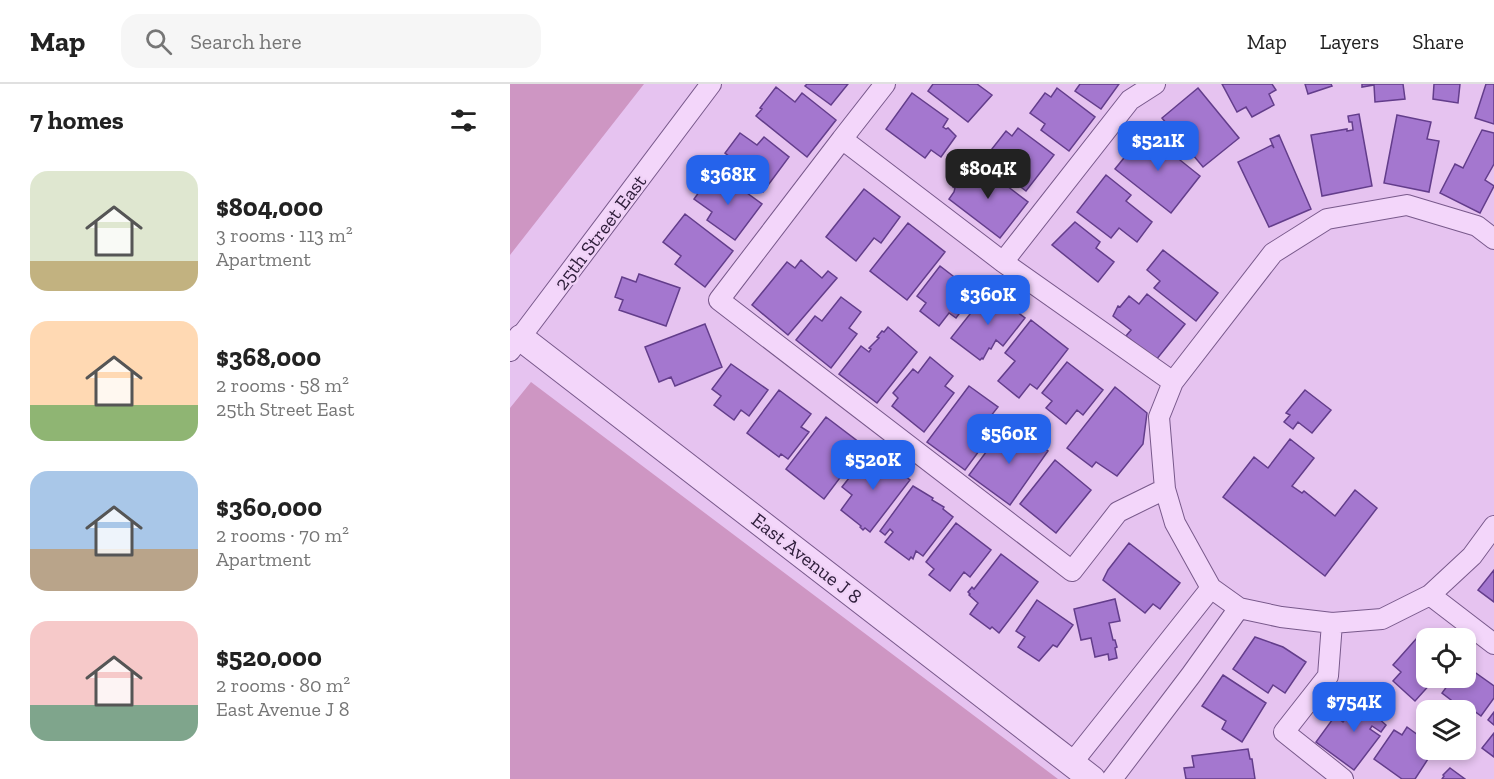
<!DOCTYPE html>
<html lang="en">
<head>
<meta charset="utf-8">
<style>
  :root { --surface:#fff; --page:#f6f6f6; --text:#222; --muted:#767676; --line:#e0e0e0; --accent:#2563eb }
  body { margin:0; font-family:"Zilla Slab",serif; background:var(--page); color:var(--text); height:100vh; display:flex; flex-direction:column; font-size:22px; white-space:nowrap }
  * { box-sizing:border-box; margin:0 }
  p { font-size:20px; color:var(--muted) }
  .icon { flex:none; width:33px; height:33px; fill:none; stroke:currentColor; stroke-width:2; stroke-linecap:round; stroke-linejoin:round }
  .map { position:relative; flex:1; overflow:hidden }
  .panel { display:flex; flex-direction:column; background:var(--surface); width:510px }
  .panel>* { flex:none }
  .fabs { position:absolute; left:906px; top:544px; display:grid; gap:12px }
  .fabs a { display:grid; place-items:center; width:60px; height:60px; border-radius:12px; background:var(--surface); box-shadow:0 3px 9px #0003; font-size:30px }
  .price { position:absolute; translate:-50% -51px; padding:0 14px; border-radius:12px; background:var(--accent); color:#fff; font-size:20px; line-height:39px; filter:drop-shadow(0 2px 3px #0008) }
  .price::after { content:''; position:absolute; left:50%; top:36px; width:18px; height:14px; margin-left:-9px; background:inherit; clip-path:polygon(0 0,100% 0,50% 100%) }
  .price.current { background:#222; color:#fff }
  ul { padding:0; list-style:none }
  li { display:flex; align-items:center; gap:18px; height:150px; padding:0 30px }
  li span { display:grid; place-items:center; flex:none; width:168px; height:120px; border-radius:18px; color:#555 }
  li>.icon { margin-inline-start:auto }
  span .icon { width:72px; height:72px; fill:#fffc; stroke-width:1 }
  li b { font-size:26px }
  h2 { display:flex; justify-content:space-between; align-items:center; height:72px; padding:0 30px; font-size:26px }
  header { display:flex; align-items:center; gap:36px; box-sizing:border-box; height:84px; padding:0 30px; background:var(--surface); border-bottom:2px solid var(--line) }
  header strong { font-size:28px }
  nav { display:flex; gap:33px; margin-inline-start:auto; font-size:21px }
  .search { width:420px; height:54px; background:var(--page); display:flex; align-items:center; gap:15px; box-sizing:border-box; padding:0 21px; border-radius:18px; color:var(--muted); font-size:22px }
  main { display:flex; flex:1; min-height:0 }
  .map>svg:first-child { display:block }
  .green { fill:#ce96c3 }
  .building { fill:#a477cf; stroke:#633d8b; stroke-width:1.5 }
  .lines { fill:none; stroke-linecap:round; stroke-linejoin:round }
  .minor-casing { stroke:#78598b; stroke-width:22 }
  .tertiary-casing { stroke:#78598b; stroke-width:28 }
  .minor { stroke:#f3d6fa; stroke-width:20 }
  .tertiary { stroke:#f3d6fa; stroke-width:26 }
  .labels { text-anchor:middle; stroke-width:4.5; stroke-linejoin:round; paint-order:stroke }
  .street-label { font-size:20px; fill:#2e1d3a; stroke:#f0d2f7 }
</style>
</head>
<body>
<header>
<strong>Map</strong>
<div class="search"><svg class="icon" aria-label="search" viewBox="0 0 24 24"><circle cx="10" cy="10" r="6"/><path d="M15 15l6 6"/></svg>Search here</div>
<nav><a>Map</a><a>Layers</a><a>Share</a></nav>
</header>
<main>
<section class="panel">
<h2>7 homes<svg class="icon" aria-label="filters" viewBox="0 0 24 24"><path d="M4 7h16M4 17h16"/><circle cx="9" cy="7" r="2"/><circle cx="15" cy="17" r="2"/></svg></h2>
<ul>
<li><span style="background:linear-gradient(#dfe7d0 75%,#c2b280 0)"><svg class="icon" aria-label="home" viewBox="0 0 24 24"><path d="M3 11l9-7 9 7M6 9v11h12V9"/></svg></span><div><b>$804,000</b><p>3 rooms · 113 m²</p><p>Apartment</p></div></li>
<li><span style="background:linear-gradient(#ffd9b3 70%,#8fb573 0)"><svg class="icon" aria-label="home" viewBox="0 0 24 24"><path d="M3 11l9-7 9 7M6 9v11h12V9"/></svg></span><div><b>$368,000</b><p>2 rooms · 58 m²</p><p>25th Street East</p></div></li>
<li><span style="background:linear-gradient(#a9c7e8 65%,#b9a48a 0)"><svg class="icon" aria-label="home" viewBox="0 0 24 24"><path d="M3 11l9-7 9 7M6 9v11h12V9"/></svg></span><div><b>$360,000</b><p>2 rooms · 70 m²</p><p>Apartment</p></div></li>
<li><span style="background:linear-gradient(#f6c9c9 70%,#7fa58c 0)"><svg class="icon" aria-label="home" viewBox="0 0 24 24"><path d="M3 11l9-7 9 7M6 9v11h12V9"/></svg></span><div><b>$520,000</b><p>2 rooms · 80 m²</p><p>East Avenue J 8</p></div></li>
</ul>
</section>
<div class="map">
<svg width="984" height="695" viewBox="0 0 984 695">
  <rect width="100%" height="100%" fill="#e6c3f0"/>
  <path class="green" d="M0 0H134L0 171Z
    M21 298 548 695H0V324Z"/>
  <path class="building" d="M297 0H338L321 21 295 2Z
    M423 0H467L482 11 458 38 418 7Z
    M570 0H609L591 25 565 7Z
    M712 0H762L766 6 759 10 764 21 742 33 736 23 727 28Z
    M795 0H821L822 2 798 10Z
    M852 0H893L895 15 865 18 864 1 852 3Z
    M924 0H950L948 19 923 15Z
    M976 0H984V40L965 34Z
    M266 3 285 18 292 9 326 36 297 73 246 32 252 25 250 24Z
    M547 4 585 33 559 67 531 46 535 40 520 29 535 9 541 13Z
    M688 4 729 54 693 83 652 34Z
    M402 9 438 35 433 43 436 45 438 44 446 52 431 73 421 66 415 74 376 45Z
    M849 30 862 102 812 112 801 51 837 45V47L843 46 842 38H839L838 32Z
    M887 31 921 38 917 55 929 57 919 108 874 99Z
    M508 44 544 71 516 107 474 75 496 47 502 52Z
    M972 46 984 49V80L975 96 984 102 970 129 930 109 945 80 953 84Z
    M635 48 690 92 661 129 605 85Z
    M230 49 247 61 254 53 279 73 253 108 226 87 230 81 215 69Z
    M769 51 801 125 759 143 728 78 762 61 764 64 760 55Z
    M467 79 518 118 490 154 439 115 444 108 445 104 443 103 447 98 450 99 457 85 460 87Z
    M596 91 621 111 616 117 642 138 627 158 609 144 601 154 567 128Z
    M215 93 252 120 225 156 197 136 202 128 184 115 199 94 209 101Z
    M354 105 390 133 371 159 364 154 346 177 316 153Z
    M175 130 223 167 195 203 165 180 171 172 153 158Z
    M565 138 590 158 586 164 604 178 588 198 542 161Z
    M398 139 435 168 397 216 360 187Z
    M653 166 708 209 686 237 644 204 650 197 637 186Z
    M291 176 312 194 318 187 327 194 278 251 242 221 277 178 285 184Z
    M430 182 465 209 446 234 439 229 429 242 410 227 416 219 407 212Z
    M129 190 170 204 156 242 109 226 113 216 105 213 112 193 126 198Z
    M479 206 515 234 493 262 486 256 481 265 479 264 473 275 472 274 470 276 441 254Z
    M637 210 675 240 646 276 616 252 621 246 603 232 608 222 610 223 619 212 629 220Z
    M331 213 351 228 339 244 347 250 321 284 286 256 305 232 312 237Z
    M521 236 558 265 527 305 520 300 509 314 488 297 505 277 495 269Z
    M195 240 212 283 165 302 161 293 149 298 135 263Z
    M378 243 407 268 367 319 329 290 351 262 359 268 361 265 359 264 369 254 367 253 372 247 374 248Z
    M420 273 443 292 435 302 444 309 414 348 382 322 388 314 383 309 403 285 408 289Z
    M557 278 593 306 573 331 567 326 556 340 536 324 542 317 532 309Z
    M221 280 258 306 239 332 231 326 224 336 204 321 211 312 202 305Z
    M459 302 488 323 480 333 489 340 455 386 417 358Z
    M605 303 637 329 633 360 607 392 586 378 582 383 557 364Z
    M269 306 301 330 291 343 299 348 278 375 271 370 269 373 237 349Z
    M795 306 821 326 802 349 788 338 783 345 774 338 780 331 776 329Z
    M316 333 354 362 314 415 276 385Z
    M505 342 538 367 500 421 459 391 482 360 489 364Z
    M780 355 804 374 782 402 792 409 794 407 825 432 845 406 867 424 815 492 713 413 744 373 758 384Z
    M361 366 400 396 360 448 355 444 353 446 350 443 351 442 331 426 342 411 332 403Z
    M545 376 581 406 546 449 510 420Z
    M403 402 423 414 422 416 434 423 433 425 443 433 413 472 406 467 403 475 401 473 399 476 375 458 383 448 380 445 375 451 370 447Z
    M446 439 481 466 460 493 454 488 440 507 419 491 424 485 416 478Z
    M619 459 670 499 650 525 643 520 635 529 593 496 598 486Z
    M491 470 528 498 489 549 482 543 480 545 460 530 468 519 459 511 460 510 458 508 462 503 464 505Z
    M984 486V518L968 506Z
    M605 515 610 537 599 539 603 556H605L607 563 605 564 607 574 599 576 598 570 585 573 581 554 571 556 564 525Z
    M527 516 563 541 547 563 543 561 529 577 508 563 515 553 506 547Z
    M914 546 927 548 934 555H916V594H936L929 602 923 597 905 617 883 597 891 588 883 581Z
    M745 553 773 563 796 578 775 609 763 601 758 609 723 585Z
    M956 582 984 602V614L971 632 964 627 960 631 963 633 960 638 957 636 956 638V627L930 626 941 616 932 609 943 594H956Z
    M713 591 756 619 732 658 712 645 716 637 692 622Z
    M854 611 874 626 868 634 876 641 871 648 862 642 860 645 870 652 844 686 806 658 825 632 833 638 839 630 838 629Z
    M984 628V641L978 636Z
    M897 643 916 657V660L910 669 918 675 905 695H892L864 675 884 646 892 651Z
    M984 649V673L972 664Z
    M738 665 740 675H742L745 695H676L674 684 684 683 682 672Z
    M940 684 955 695H932L934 692 933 691Z"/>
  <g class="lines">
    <g class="minor-casing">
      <path id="minor" d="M375 0 332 55 493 178
        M645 0 620 16 493 178 663 298
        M332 55 209 216 562 487 608 428 655 405
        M984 155 967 142 897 121 817 135 763 169 663 298 649 333 655 405 665 439 701 504 729 524 771 533 822 539 872 535 920 511 962 472 984 442
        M0 267 201 0
        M920 511 984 560
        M822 539 818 592 774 648 833 695
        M562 679 701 504
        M602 695 681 591 729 524"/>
    </g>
    <g class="tertiary-casing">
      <path id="tertiary" d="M11 254 582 695"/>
    </g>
    <use href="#minor" class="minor"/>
    <use href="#tertiary" class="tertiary"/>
  </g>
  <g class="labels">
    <g class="street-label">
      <text transform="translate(90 148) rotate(-53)" y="7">25th Street East</text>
      <text transform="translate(297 474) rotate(38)" y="7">East Avenue J 8</text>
    </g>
  </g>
</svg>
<div class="fabs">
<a><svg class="icon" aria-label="locate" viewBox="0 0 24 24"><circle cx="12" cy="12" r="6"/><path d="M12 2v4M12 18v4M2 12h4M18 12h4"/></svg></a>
<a><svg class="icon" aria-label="layers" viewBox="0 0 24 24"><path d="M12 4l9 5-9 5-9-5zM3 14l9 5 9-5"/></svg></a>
</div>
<b class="price" style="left:648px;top:88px">$521K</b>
<b class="price current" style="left:478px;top:116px">$804K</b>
<b class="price" style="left:218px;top:122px">$368K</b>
<b class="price" style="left:478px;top:242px">$360K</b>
<b class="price" style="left:499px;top:381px">$560K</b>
<b class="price" style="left:363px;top:407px">$520K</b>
<b class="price" style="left:844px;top:649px">$754K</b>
</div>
</main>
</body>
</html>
